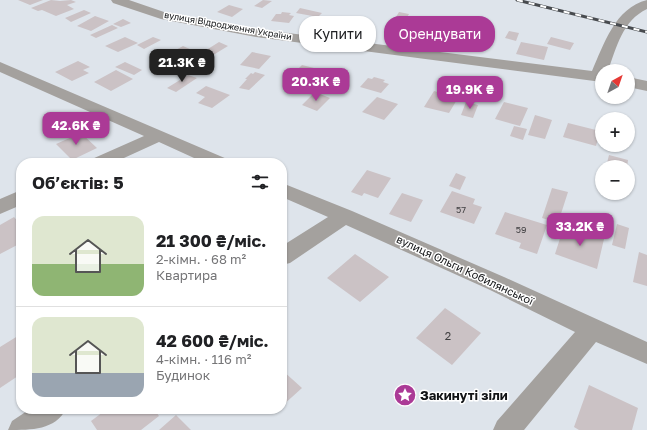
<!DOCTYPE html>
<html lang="uk">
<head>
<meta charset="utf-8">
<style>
  :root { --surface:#fff; --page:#f2f2f2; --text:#202124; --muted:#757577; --line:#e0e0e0; --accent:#ab3a96 }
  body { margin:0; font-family:"Golos Text",sans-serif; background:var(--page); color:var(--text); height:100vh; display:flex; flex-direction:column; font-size:15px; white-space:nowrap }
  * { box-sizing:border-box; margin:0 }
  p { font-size:13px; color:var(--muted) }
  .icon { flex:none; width:22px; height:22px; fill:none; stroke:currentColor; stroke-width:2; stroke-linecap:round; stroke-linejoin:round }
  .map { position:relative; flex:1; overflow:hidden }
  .drawer { position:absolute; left:16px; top:158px; width:271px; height:256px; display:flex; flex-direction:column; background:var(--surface); border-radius:16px; box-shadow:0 1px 3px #0004 }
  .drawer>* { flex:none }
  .banner { position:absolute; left:299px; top:16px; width:288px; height:36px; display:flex; gap:8px }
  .needle { width:26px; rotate:40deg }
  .tools { position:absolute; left:595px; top:64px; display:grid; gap:8px }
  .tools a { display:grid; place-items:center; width:40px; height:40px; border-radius:50%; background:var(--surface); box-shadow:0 1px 3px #0004; font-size:20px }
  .price { position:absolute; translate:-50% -34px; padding:0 9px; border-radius:8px; background:var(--accent); color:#fff; font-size:13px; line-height:26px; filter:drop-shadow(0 1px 2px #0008) }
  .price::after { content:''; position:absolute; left:50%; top:24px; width:12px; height:9px; margin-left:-6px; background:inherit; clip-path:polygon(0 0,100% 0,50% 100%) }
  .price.active { background:#222; color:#fff }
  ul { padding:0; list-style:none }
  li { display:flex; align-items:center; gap:12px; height:100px; padding:0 16px }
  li+li { border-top:1px solid var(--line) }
  li span { display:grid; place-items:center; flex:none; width:112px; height:80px; border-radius:12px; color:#555 }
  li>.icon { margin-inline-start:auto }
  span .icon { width:48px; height:48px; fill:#fffc; stroke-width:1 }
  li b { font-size:17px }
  h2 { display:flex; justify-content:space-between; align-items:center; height:48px; padding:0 16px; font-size:17px }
  .chip { padding:0 14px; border-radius:16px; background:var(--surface); box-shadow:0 1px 3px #0004; font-size:14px; line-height:36px }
  .chip.active { background:var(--accent); color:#fff }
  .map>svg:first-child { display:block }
  .building { fill:#cbc2c5 }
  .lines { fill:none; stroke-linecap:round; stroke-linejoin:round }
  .minor { fill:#a4a19e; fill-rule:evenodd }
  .rail-casing { stroke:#484b4f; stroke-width:3 }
  .rail { stroke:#fff; stroke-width:2; stroke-dasharray:6; stroke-linecap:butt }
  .labels { text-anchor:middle; stroke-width:3; stroke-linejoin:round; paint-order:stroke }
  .far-street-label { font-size:9px; fill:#111315; stroke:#fff }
  .number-label { font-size:9px; fill:#403f41 }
  .street-label { font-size:11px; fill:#111315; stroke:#fff }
  .near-number-label { font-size:11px; fill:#403f41 }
  .near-poi-label { font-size:13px; font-weight:bold; fill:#111315; stroke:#fff; text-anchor:start }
</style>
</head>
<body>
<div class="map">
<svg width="647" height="430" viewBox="0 0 647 430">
  <rect width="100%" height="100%" fill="#dee4eb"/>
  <path class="building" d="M18 0H43L30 5Z
    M51 0 60 1 71 0 76 2 67 5 74 9 56 16 42 10 38 11 31 8Z
    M263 0 272 1 262 8 254 6Z
    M229 5 243 9 232 17 217 12Z
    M300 8 322 13 318 17 296 13Z
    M84 10 91 13 71 22 65 18Z
    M282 12 291 13 289 15 294 16 289 23 271 21 276 14H281Z
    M399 12 409 14 406 19 396 17Z
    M95 16 109 21 91 31 77 26Z
    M123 19 131 23 121 27 113 24Z
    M350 20 364 23 356 33 338 30 344 24H347Z
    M392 22 403 24 396 35 386 33Z
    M112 25 118 28 96 38 90 35Z
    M467 25 478 27 470 46 447 42 452 30 464 32Z
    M509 31 519 33 516 41 505 38Z
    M125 37 138 43 118 52 105 46Z
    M153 37 161 40 144 49 137 45Z
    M551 37 574 43 570 50 547 44Z
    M219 42 228 46 210 57 200 54Z
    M521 42 548 47 544 60 516 54Z
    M183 46 199 53 181 63 165 56Z
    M252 52 271 56 259 69 240 65Z
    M78 61 90 67 83 70 89 73 72 81 55 72Z
    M125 62 142 70 134 75 115 67Z
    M302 65 314 68 310 72 318 75 309 84 287 77 296 68 298 69Z
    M116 70 133 79 111 91 94 82Z
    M255 72 265 75 249 90 239 88 247 79H245L251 73 253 74Z
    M188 75 197 78 176 92 167 88Z
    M374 77 385 80 383 82 389 84 381 93 360 87 368 78 372 79Z
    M206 86 230 95 212 108 198 103 205 97 196 93Z
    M434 91 458 98 449 113 424 107Z
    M315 92 330 98 317 111 302 105Z
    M377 97 398 104 384 120 362 112Z
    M466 102 478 105 473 118 461 115Z
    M504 102 528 108 520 126 495 119Z
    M535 115 552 120 545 139 528 135Z
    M568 123 600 131 596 146 563 137Z
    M514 126 527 129 523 140 510 136Z
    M81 133 97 148 72 160 56 144Z
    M609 155 628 160 627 167H606Z
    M367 170 391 178 378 198 364 193 362 196 351 192Z
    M456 173 466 177 460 190 449 186Z
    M552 188 568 192 558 223 542 218Z
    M452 191 475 199 473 204 482 207 474 224 440 212Z
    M402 193 423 200 411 222 389 214Z
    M505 212 547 225 537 254 519 248 521 243 495 234Z
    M14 217 21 225V243L0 254V225Z
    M617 224 629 228 625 249 612 245Z
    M564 226 604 239 597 269 555 254Z
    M639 252 647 255V286L633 282Z
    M355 254 389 277 360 302 327 278Z
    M445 308 481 333 452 365 416 338Z
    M21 334V374L0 388V347Z
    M282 370 302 388 282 406Z
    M589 385 638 408 632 430H579L574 427Z
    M107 409H154L159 416 141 430H97L91 421Z
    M176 415 191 430H159Z"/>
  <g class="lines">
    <path class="minor" d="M111 0H129L164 12 256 29 592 71C604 44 615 8 647 0V9C623 20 616 48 608 71H602V82L256 37 161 19 113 3Z
      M0 62 227 159 230 163H205L159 142 113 163H89L92 159 144 136 0 72Z
      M628 77 647 81V91L628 87Z
      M282 183 352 211 504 277 647 342V364L596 342 524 430H493L497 421 575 332 488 289 346 225 290 263 282 265V246L328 217 282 197Z
      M21 190V205L0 214V199Z
      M30 409H66C55 430 32 430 8 430L12 421Z"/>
    <g class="rail-casing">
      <path id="rail" d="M517 0 647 32"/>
    </g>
    <use href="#rail" class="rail"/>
  </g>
  <defs>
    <g id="sight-disc" transform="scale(1.15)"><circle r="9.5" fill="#ab3a96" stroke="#fff"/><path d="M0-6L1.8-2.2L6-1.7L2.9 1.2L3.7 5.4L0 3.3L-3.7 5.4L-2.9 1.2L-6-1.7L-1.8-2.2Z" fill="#fff"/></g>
  </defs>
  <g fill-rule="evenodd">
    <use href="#sight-disc" x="405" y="395"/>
  </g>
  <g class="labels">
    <g class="far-street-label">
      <text transform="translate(228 26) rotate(10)" y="3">вулиця Відродження України</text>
    </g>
    <g class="number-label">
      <text x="461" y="213">57</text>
      <text x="521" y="233">59</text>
    </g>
    <g class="street-label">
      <text transform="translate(465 270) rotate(25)" y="4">вулиця Ольги Кобилянської</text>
    </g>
    <g class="near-number-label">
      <text x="448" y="340">2</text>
    </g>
    <g class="near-poi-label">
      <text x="420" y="400">Закинуті зіли</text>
    </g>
  </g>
</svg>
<div class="tools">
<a><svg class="needle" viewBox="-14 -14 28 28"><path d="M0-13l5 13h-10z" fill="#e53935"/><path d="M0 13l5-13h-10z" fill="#757577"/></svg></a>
<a>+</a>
<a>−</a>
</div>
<b class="price active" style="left:182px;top:83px">21.3K ₴</b>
<b class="price" style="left:316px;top:102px">20.3K ₴</b>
<b class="price" style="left:470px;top:110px">19.9K ₴</b>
<b class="price" style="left:76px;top:146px">42.6K ₴</b>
<b class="price" style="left:580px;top:247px">33.2K ₴</b>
<div class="banner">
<a class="chip">Купити</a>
<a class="chip active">Орендувати</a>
</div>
<section class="drawer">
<h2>Об’єктів: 5<svg class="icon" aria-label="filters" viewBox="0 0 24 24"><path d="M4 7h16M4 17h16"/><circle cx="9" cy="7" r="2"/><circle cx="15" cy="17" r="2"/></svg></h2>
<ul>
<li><span style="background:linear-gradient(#dfe7d0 60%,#8fb573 0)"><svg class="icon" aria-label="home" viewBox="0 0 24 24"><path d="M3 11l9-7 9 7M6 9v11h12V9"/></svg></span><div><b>21 300 ₴/міс.</b><p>2-кімн. · 68 m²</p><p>Квартира</p></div></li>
<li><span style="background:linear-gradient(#dfe7d0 70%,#9aa5b1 0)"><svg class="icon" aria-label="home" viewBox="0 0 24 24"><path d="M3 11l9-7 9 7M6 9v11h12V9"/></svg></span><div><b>42 600 ₴/міс.</b><p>4-кімн. · 116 m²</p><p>Будинок</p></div></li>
</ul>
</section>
</div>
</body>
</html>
